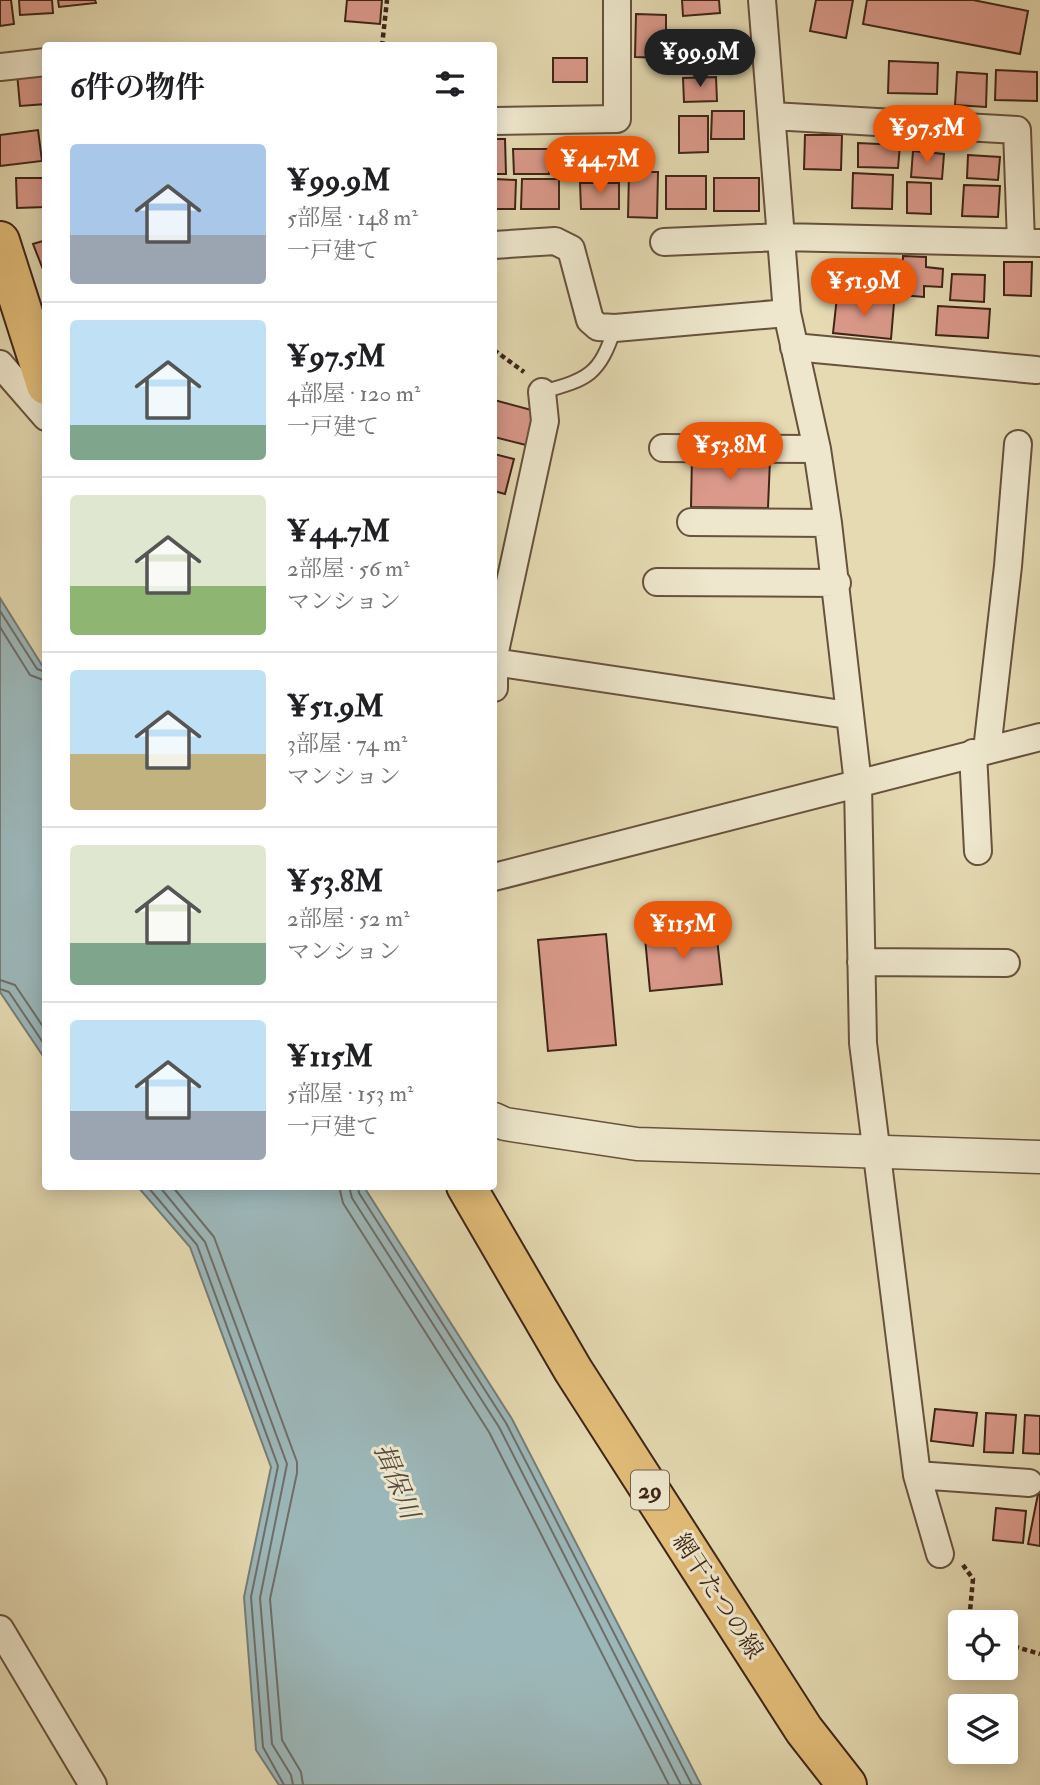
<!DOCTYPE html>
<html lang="ja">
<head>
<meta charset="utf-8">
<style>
  :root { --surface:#fff; --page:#f2f2f2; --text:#202124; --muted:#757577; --line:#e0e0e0; --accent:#ea580c }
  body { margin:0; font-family:"IM FELL Double Pica","Noto Serif JP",serif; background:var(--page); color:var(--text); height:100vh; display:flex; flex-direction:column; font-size:26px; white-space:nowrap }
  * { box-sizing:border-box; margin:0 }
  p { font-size:23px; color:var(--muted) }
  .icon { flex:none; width:38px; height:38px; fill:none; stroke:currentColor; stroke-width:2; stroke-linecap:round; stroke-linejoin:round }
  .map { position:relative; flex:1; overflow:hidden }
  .side { position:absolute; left:42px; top:42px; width:455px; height:1148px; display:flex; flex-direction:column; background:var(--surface); border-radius:7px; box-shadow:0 4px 18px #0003 }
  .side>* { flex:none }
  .fabs { position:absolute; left:948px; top:1610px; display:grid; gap:14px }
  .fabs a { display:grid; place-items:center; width:70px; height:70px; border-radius:7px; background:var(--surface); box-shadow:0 4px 18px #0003; font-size:35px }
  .price { position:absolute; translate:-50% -60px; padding:0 16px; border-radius:24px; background:var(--accent); color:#fff; font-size:23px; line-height:46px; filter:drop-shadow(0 2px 4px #0008) }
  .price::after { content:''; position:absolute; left:50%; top:42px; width:21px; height:16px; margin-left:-10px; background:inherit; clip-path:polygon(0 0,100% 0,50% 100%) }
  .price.on { background:#222; color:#fff }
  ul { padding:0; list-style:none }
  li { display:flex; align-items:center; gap:21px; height:175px; padding:0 28px }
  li+li { border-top:2px solid var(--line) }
  li span { display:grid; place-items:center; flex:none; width:196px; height:140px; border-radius:7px; color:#555 }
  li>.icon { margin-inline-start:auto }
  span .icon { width:84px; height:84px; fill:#fffc; stroke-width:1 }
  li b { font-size:30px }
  h2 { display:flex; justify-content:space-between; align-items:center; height:84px; padding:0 28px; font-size:30px }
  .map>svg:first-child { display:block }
  .water { fill:#9cb7b9; stroke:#777d78; stroke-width:2 }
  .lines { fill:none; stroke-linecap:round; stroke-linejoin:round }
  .shore { stroke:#6e6e68; stroke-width:2 }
  .building { fill:#da998a; stroke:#3f2517; stroke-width:2 }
  .service-casing { stroke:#68523e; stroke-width:16 }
  .minor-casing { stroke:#68523e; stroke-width:30 }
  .tertiary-casing { stroke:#68523e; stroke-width:35 }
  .primary-casing { stroke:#3f2517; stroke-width:42 }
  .path { stroke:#3f2517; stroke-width:4.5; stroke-dasharray:5 3.5; stroke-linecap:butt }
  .service { stroke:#eee7cd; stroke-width:12 }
  .minor { stroke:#eee7cd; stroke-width:26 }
  .tertiary { stroke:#eee7cd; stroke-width:32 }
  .primary { stroke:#e2bd79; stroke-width:38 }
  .labels { text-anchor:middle; stroke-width:6; stroke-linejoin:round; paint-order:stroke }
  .shield { fill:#eee7cd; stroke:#745f4e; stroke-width:2 }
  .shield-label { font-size:23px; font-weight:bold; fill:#3f2517 }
  .street-label { font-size:24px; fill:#3f2517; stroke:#eee7cd }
  .water-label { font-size:26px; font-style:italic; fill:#564a40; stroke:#eee7cd }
</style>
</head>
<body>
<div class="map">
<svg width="1040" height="1785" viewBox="0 0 1040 1785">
  <rect width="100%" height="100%" fill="#e5dab2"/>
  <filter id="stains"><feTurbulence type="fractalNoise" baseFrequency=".00286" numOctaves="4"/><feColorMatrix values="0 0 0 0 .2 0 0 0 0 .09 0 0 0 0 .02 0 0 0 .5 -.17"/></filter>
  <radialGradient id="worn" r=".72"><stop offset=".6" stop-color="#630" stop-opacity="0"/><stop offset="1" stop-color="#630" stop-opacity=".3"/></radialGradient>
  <path class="water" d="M0 598 45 670V1059L0 992Z
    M138 1187H364L512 1419 701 1785H279L256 1750 244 1597 271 1467 190 1247Z"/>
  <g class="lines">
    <path class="shore" d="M0 611 37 669 46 672
      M0 627 30 675 46 681
      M0 980 15 985 46 1031
      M0 989 9 992 46 1047
      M147 1186 197 1245 278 1466 251 1597 263 1747 284 1785
      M159 1186 205 1242 287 1464 260 1598 272 1744 291 1775 293 1785
      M172 1186 214 1237 297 1462V1473L270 1599 282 1740 301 1772 303 1785
      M339 1186 343 1203 489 1432 669 1785
      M349 1186 352 1198 499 1427 681 1785
      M358 1186 359 1193 506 1423 692 1785"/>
  </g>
  <path class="building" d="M0 0H11L14 24 0 26Z
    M19 0H52L53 13 20 15Z
    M58 0H95L96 3 59 7Z
    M347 0H382L380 24 345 21Z
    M682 0H719L720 13 683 16Z
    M816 0H853L846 38 810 31Z
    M867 0H973L1028 11 1020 54 863 24Z
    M636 14 666 15V58L635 57Z
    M715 32 718 59 685 61 684 34Z
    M553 58H587V82H553Z
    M889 61 938 63 937 94 888 93Z
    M996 70 1037 72V101L995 100Z
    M46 71V104L20 106 17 73Z
    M957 72 987 74 986 107 955 105Z
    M716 77 717 101 684 102 683 78Z
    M712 111H744V139H711Z
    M679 116H708V152L679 153Z
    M38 130 42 161 0 166V135Z
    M805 135H842L841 170 804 169Z
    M494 139H505L506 174H494Z
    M858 143 900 145 898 168 858 167Z
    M513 149H549V174H514Z
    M913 151 944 154 942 179 911 177Z
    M968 155 1000 157 998 180 967 178Z
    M629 172H658L657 218 628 217Z
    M853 173 893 175 892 209 852 208Z
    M666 176H706V209H666Z
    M16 178H46V207L17 208Z
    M714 178H759V211H714Z
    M494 179 516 180 515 209H494Z
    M522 179H559V209H521Z
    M907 182 931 183V214L907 213Z
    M580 183H619V209H581Z
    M964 185 1000 186 998 217 962 216Z
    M46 240V277L33 244Z
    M903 256 926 257V267L943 269 942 287 924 286V297L901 295Z
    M1004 262H1032L1031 296 1004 295Z
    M862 269 894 270 893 294 861 293Z
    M952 274 985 275 984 302 950 300Z
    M837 297 894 303 891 339 833 333Z
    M938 306 990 309 988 338 936 335Z
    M494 400 535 411 526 445 494 437Z
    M494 454 514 459 505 494 494 491Z
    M692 456 770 459 768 508 691 507Z
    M716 930 722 984 650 991 645 938Z
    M606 934 616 1045 548 1051 538 940Z
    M935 1409 977 1413 973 1446 931 1441Z
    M986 1413 1016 1415 1013 1453 984 1452Z
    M1025 1415 1040 1416V1454L1023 1453Z
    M1039 1489H1040V1546L1028 1544Z
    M996 1508 1026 1511 1023 1543 993 1540Z"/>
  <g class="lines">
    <g class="service-casing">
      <path id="service" d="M542 392C589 379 599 375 615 328"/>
    </g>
    <g class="minor-casing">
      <path id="minor" d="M762 0 787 313 817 449 828 523 858 784 863 1043 917 1475 940 1554
        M0 67 46 62
        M772 116 1017 130 1021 242
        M494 121 617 119V0
        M664 242 781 237 1040 243
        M494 245 555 241 571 249 590 320 598 327 615 328 787 313
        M794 347 1036 370
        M0 364 46 417
        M663 448 817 449
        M691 522 828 523
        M657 582 837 583
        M494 656 545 421 542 392
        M494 662 848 715
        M494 668V688
        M987 750 1008 566 1018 444
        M973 753 978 851
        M494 877 1040 737
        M861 962 1006 963
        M917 1475 1029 1483
        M0 1629 93 1785"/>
    </g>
    <g class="tertiary-casing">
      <path id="tertiary" d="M494 1119 505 1124 637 1144 1040 1157"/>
    </g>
    <g class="primary-casing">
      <path id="primary" d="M0 241 46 385
        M466 1186 573 1370 804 1730 847 1785"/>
    </g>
    <path class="path" d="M382 46 387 0
      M494 350 524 372
      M963 1565 973 1579 969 1622
      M1006 1644 1040 1654"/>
    <use href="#service" class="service"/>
    <use href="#minor" class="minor"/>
    <use href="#tertiary" class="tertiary"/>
    <use href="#primary" class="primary"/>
  </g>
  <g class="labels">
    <rect class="shield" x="631" y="1470.5" width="38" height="39" rx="5"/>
    <g class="shield-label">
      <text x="650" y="1498">29</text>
    </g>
    <g class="street-label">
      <text transform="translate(718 1596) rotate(57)" y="8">網干たつの線</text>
    </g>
    <g class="water-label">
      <text transform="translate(397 1481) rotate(68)" y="9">揖保川</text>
    </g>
  </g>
  <rect width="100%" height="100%" filter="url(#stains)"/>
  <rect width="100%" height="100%" fill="url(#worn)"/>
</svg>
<div class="fabs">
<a><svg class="icon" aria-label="locate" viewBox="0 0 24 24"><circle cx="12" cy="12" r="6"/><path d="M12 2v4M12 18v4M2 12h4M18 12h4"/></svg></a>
<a><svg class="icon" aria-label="layers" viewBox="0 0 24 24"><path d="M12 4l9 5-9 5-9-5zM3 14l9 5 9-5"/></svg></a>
</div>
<b class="price on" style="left:700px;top:89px">¥99.9M</b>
<b class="price" style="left:927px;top:165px">¥97.5M</b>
<b class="price" style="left:600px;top:196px">¥44.7M</b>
<b class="price" style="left:864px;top:318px">¥51.9M</b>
<b class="price" style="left:730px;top:482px">¥53.8M</b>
<b class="price" style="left:683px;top:961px">¥115M</b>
<section class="side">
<h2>6件の物件<svg class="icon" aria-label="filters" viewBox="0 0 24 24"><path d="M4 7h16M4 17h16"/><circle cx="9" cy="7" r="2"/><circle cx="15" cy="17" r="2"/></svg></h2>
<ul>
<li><span style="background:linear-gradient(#a9c7e8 65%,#9aa5b1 0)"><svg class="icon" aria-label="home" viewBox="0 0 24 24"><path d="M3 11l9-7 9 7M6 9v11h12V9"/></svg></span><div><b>¥99.9M</b><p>5部屋 · 148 m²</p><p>一戸建て</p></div></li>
<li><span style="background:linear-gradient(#bfe0f5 75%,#7fa58c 0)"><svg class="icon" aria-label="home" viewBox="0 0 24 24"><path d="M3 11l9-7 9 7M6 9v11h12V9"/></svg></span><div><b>¥97.5M</b><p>4部屋 · 120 m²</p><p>一戸建て</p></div></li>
<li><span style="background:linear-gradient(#dfe7d0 65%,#8fb573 0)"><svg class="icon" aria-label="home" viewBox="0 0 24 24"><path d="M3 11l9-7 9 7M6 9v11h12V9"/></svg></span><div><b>¥44.7M</b><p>2部屋 · 56 m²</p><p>マンション</p></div></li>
<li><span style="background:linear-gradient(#bfe0f5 60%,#c2b280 0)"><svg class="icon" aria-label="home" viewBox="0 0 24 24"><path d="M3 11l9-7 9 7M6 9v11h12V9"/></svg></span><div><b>¥51.9M</b><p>3部屋 · 74 m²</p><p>マンション</p></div></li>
<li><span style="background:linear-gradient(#dfe7d0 70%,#7fa58c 0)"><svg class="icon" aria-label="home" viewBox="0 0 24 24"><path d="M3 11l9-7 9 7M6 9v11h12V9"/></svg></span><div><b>¥53.8M</b><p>2部屋 · 52 m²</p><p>マンション</p></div></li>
<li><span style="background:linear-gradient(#bfe0f5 65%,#9aa5b1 0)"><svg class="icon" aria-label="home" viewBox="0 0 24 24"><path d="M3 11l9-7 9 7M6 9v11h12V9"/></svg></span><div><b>¥115M</b><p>5部屋 · 153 m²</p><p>一戸建て</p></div></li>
</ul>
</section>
</div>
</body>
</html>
